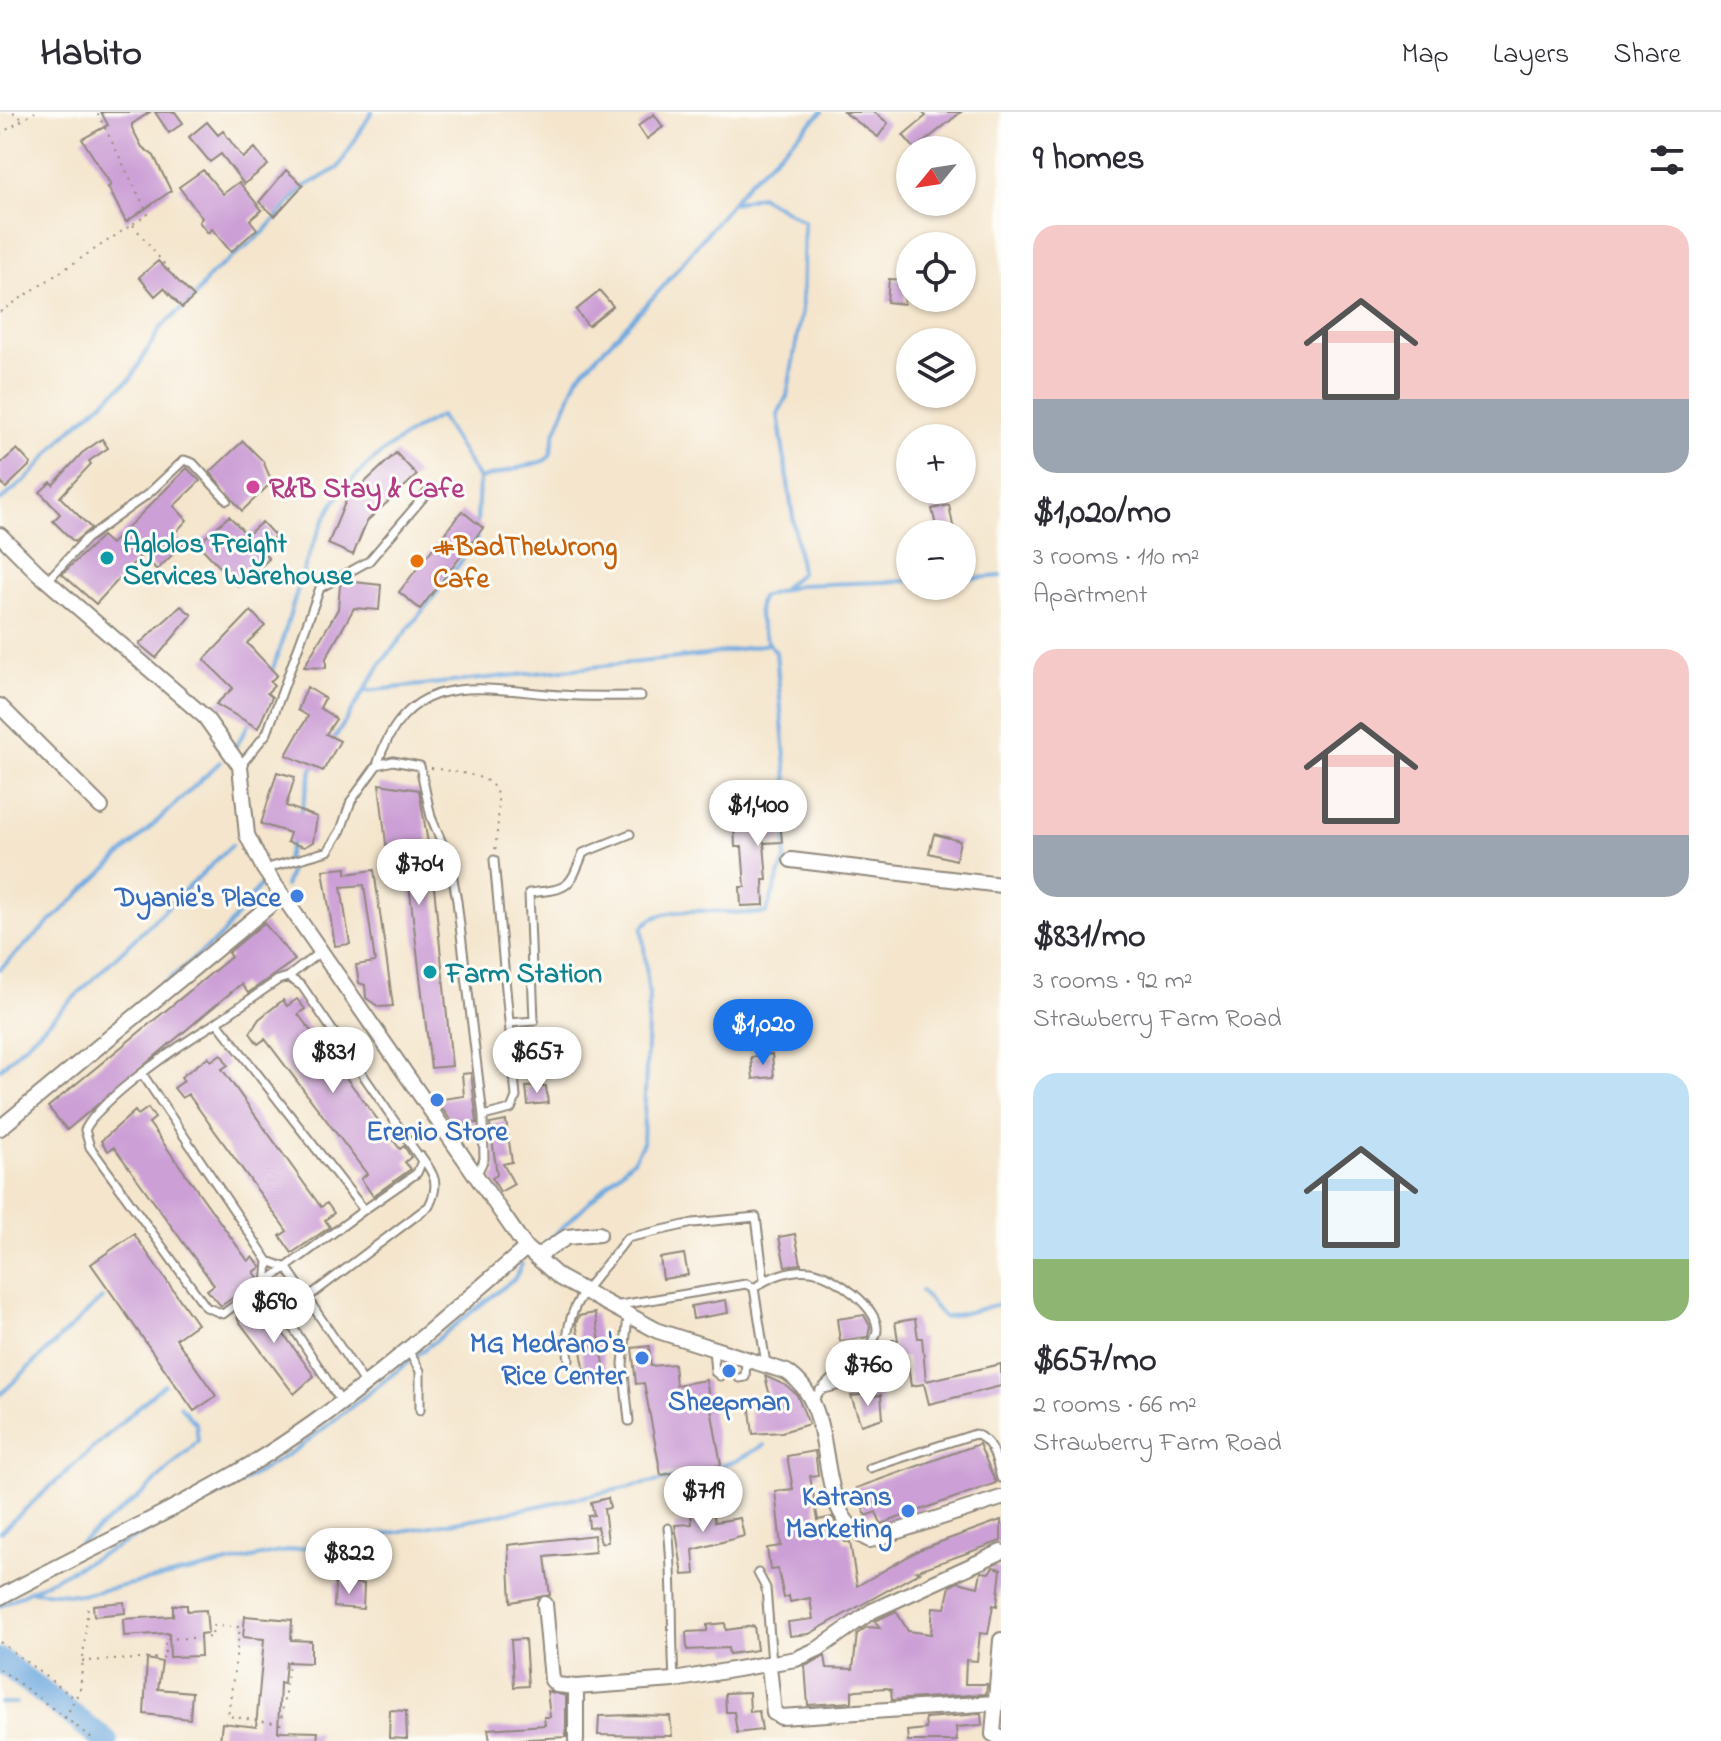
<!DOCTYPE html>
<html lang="en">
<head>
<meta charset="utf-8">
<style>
  :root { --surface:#fff; --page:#f7f7f7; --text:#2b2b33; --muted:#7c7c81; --line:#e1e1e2; --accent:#1a73e8 }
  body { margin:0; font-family:"Indie Flower",sans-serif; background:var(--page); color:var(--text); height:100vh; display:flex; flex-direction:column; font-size:30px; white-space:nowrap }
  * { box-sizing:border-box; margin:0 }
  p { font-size:26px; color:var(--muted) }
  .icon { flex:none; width:44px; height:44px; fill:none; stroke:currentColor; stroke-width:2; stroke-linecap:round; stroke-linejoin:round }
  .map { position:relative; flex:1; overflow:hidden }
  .panel { display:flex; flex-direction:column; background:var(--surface); width:720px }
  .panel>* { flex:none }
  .needle { width:52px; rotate:240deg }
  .fabs { position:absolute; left:896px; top:24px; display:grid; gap:16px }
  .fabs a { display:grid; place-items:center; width:80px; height:80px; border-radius:50%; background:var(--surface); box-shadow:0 2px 6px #0004; font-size:40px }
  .price { position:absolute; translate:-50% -68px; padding:0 18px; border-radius:28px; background:#fff; color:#222; font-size:26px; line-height:52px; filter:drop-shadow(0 2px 4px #0008) }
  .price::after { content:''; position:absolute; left:50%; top:48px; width:24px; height:18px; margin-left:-12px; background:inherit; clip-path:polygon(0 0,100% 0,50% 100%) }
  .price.current { background:var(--accent); color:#fff }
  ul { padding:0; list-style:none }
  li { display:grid; align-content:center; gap:16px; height:424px; padding:0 32px }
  li span { display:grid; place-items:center; height:248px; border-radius:24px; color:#555 }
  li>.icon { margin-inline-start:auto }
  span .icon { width:144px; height:144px; fill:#fffc; stroke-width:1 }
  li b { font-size:34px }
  h2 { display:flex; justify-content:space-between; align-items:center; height:96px; padding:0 32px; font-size:34px }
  header { display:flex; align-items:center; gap:48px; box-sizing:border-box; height:112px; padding:0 40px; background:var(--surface); border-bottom:2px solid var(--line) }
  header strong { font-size:38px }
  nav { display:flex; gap:44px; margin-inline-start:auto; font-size:28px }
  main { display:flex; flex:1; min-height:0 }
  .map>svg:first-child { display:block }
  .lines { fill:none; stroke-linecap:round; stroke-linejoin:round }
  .stream { stroke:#6ea9df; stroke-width:4 }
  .river { stroke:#6ea9df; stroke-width:24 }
  .building { fill:#cc9fd6 }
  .lane-casing { stroke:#90887c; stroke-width:11 }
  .street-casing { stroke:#90887c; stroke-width:18 }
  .path { stroke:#90887c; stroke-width:2; stroke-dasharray:2 6; stroke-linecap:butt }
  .lane { stroke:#fff; stroke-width:7 }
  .street { stroke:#fff; stroke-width:14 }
  .hotel-dot { fill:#d1479c; stroke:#fdfcf7; stroke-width:3 }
  .culture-dot { fill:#0f9aa8; stroke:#fdfcf7; stroke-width:3 }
  .food-dot { fill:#e8710a; stroke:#fdfcf7; stroke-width:3 }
  .shop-dot { fill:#3f7fe0; stroke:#fdfcf7; stroke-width:3 }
  .labels { text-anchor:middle; stroke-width:6; stroke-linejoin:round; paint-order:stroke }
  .hotel-label { font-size:28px; font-weight:bold; fill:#b23c85; stroke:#fdfcf7; text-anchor:start }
  .culture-label { font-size:28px; font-weight:bold; fill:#0d838f; stroke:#fdfcf7; text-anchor:start }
  .food-label { font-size:28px; font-weight:bold; fill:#c56008; stroke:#fdfcf7; text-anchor:start }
  .shop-label { font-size:28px; font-weight:bold; fill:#366cbe; stroke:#fdfcf7; text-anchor:end }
</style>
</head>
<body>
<header>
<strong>Habito</strong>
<nav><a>Map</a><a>Layers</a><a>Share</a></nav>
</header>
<main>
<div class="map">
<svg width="1001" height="1629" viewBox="0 0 1001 1629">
  <rect width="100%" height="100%" fill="#fdfcf7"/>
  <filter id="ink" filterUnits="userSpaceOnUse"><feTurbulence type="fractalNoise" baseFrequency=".0125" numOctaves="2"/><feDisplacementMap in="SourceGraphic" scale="16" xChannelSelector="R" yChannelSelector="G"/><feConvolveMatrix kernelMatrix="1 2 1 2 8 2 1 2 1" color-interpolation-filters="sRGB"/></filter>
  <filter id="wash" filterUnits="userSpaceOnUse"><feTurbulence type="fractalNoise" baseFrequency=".006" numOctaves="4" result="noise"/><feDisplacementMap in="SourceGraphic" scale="32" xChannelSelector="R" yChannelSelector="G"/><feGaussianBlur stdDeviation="1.8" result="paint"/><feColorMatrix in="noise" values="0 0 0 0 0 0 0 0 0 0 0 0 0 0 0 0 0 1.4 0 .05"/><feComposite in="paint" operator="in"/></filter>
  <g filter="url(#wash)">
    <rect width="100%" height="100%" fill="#f4e5cc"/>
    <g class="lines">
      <path class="stream" d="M734 91 760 84 804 109 802 198 787 284 778 302 801 461 784 475
        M479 367 544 349 550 344 555 321 578 264 661 177 748 71 822 0
        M0 389 31 363 69 319 131 266 161 215 194 186 210 163 264 120 304 75 338 56 372 0
        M962 467 1001 464
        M271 562C291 508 302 444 332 394 355 357 402 323 440 304L479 367 476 431 382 550 333 629
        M365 579 706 543 768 532
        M234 637 252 607
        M300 704 312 657 317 653
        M286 748 293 727
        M285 774 290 760
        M0 857 220 650
        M129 901 222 823 261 772
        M0 957 232 733
        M546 1131 634 1047 643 1031 649 884 642 816C663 786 737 805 766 801L785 747 787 668 776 540C764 528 754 502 761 485L799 473 910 469
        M921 1179 944 1206 1001 1192
        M0 1283 102 1186
        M0 1420 164 1272
        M80 1431 141 1383 198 1329 196 1312 180 1294
        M32 1479 81 1483 275 1441 490 1404 683 1364 736 1349 764 1333
        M0 1494 229 1378 300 1335 515 1166 522 1152
        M43 1586H48
        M0 1591H16"/>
      <path class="river" d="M0 1548 106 1629"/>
    </g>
    <g id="blocks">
      <path class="building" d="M101 0H150L132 12V16L142 35 154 44 171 79 126 110 108 75 111 73 82 27 108 13Z
        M155 0H175L183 11 169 21Z
        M844 0H874L888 11 878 25Z
        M922 0H961L915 37 903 23 926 4Z
        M654 2 663 15 647 27 638 14Z
        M207 10 218 23 223 19 243 46 255 36 268 53 244 72 221 42 210 50 189 25Z
        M203 58 223 82 239 70 262 98 250 108 257 117 231 140 212 117 208 121 199 110 202 106 179 75Z
        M286 58 303 73 275 104 259 90Z
        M158 149 194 185 182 196 164 176 155 184 139 165Z
        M889 167 906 168 904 192 887 190Z
        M600 179 613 194 588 214 576 198Z
        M102 327 108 336 89 349 91 352 60 385 91 416 74 430 53 409 60 402 40 380 51 370 53 373 82 341Z
        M243 329 263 349 272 370 242 399 210 360Z
        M17 337 31 352 6 376 0 369V352Z
        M396 341 417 363 367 409 353 443 328 432 346 388Z
        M187 356 200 369 174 394 187 408 174 422 183 432 157 458 142 442 96 492 62 462 102 424 111 432Z
        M949 393 954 419 938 422 932 397Z
        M462 399 483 416 420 497 399 480Z
        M229 404 247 423 262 410 275 424 260 437 269 447 238 474 198 432Z
        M345 469 381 473 379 498 354 496 326 546V556L304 555 338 497 340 473Z
        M181 494 192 503 156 546 139 532Z
        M251 499 265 514 247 531 277 563 270 570 274 574 267 581 272 585 258 616 216 592 233 576 204 548Z
        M307 575 325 586 320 596 336 607 326 622 340 629 323 659 286 643 308 604 298 598Z
        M277 660 295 665 286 694 317 705 313 730 304 735 287 730 290 721 261 712Z
        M379 672 419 678 432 755 452 954 431 956 407 756 389 757Z
        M769 674H784V696H779L782 730 764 731 767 768H763L764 793 741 794 740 775H745L742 735H735L734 709 769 710Z
        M934 722 960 729 956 748 929 741Z
        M346 756V762L374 758 393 894 379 895 366 886 365 873 359 871 356 853 375 850 364 773 341 775 350 832 335 834 323 758Z
        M264 811 295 848 248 881 241 872 67 1018 48 995 231 845 228 841Z
        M297 887 305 897 298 902 400 1037 404 1034 411 1045 405 1050 411 1057 373 1084 361 1067 367 1062 265 927 258 932 250 921 259 907 283 888 287 894Z
        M221 942 228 953 222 957 321 1095 327 1091 334 1101 325 1108 330 1115 292 1141 280 1124 287 1119 188 982 182 986 174 976 184 969 181 965 208 945 211 949Z
        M772 942 774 965 753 967 751 945Z
        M471 961 477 1011 454 1013 436 988 464 984 462 962Z
        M546 974 548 991 528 993 526 975Z
        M148 996 155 1006 149 1011 248 1149 253 1145 261 1155 254 1160 259 1167 221 1194 207 1178 214 1173 114 1035 108 1039 101 1029 135 999 138 1003Z
        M506 1009 512 1050 503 1052 514 1072 500 1080 492 1066 497 1063 490 1012Z
        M134 1122 197 1212 176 1227 216 1284 194 1299 91 1152Z
        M795 1122 801 1152 785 1154 779 1125Z
        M684 1142 688 1163 663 1167 660 1146Z
        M257 1185 314 1264 294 1282 238 1208 236 1201Z
        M726 1188 728 1201 693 1207 691 1194Z
        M595 1201 606 1263 586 1266 576 1211 579 1204Z
        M864 1203 870 1214 868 1225 840 1229 837 1207Z
        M915 1207 918 1226H922L926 1269 1001 1252V1274L929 1292 924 1272 911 1274 907 1245 894 1246 892 1228H898L895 1210Z
        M649 1234 651 1254 674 1252 676 1273 706 1268 721 1353 661 1363 644 1271 636 1272 632 1236Z
        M765 1264 787 1274 797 1283 809 1312 782 1320 753 1322 749 1290 771 1288Z
        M866 1282 867 1285 881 1283 883 1306 861 1313 851 1284Z
        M979 1332 996 1371 881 1412 876 1400 866 1404 856 1376Z
        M815 1339 818 1363 810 1364 818 1408 833 1405 845 1430H850L857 1474 921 1437 1001 1408V1429L916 1459 920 1460 809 1522 790 1524 788 1510 813 1507 810 1486 790 1490 789 1484 784 1486 778 1457 770 1458 767 1436 781 1434 775 1379 793 1377 787 1344Z
        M701 1385 703 1401 713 1400 715 1410 740 1406 744 1424 693 1438 695 1462 683 1463 675 1413 692 1412 689 1386Z
        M608 1386 610 1396 604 1397 608 1430 601 1431 597 1415 589 1416 588 1404 594 1403 591 1390Z
        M594 1423 595 1440 545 1445 550 1483 511 1490 508 1433Z
        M993 1455 1001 1457 997 1494 993 1493 988 1522 980 1521 977 1549 966 1548 965 1572H987L986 1582 892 1588 891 1578 887 1576 857 1578 852 1579V1590L808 1593 805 1554 825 1544 827 1556 853 1557 857 1522 867 1515 880 1516 875 1509 896 1499 908 1519 931 1522 933 1495 945 1496 950 1474 958 1470 978 1475 981 1460 989 1461Z
        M335 1470 364 1472 363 1497 334 1495Z
        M124 1490 125 1501 94 1504 93 1493Z
        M173 1493H187V1499L206 1498 208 1521 200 1522 201 1544 170 1545 169 1521 124 1524 123 1507 173 1504Z
        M245 1504 292 1508 291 1528 311 1529V1551L286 1550 284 1572 280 1571 278 1619 318 1620 317 1629H220L222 1611 256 1615 264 1527 243 1525Z
        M725 1511 726 1518 754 1514 757 1538 729 1542 728 1536 687 1538 686 1520 707 1519V1513Z
        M525 1527 528 1574 514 1575 511 1528Z
        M147 1547 162 1550 158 1577 192 1580 190 1607 144 1602Z
        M547 1579 566 1584V1625L490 1629 488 1617 545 1613 544 1605H550Z
        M749 1580 750 1600 759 1599 762 1618 737 1621 734 1600H726L725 1581Z
        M390 1598 406 1599 407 1627 389 1626Z
        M981 1602 982 1613 956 1615 957 1629H908L907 1619 926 1617 925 1606Z
        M635 1603 670 1604 672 1624 598 1623 599 1604Z"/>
    </g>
  </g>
  <g filter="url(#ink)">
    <use href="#blocks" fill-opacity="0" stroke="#90887c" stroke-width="2"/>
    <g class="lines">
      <g class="lane-casing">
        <path id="lane" d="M47 469 86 427 148 382 184 348 193 351 227 388
          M377 653C409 555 478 577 561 583 587 585 614 584 641 584
          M240 654 267 621 320 476 369 449 427 381
          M264 757 328 739 341 718 351 689 377 653 393 649 420 654 431 705 450 750 457 789 483 1004 484 1047 476 1064
          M288 865 321 839
          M217 910 364 1098 223 1202 206 1195 90 1035 85 1018C102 984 183 931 217 910Z
          M217 910 278 868 288 865 302 874 422 1049 417 1061 364 1098
          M509 911 534 909 529 781C567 777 569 778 583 741L630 722
          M143 963 268 1149 266 1174 342 1291
          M483 1004 511 997 516 985 494 748
          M268 1149 287 1156 365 1272
          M754 1176 766 1252
          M307 1186 429 1094C440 1072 435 1063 421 1044
          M614 1194 746 1172 754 1176C769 1165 792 1156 811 1159 832 1162 885 1198 876 1223 868 1247 831 1258 814 1288
          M628 1204 623 1252 629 1309
          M713 1237 715 1260 720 1264
          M408 1238 420 1259V1298
          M569 1248C559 1190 597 1169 627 1126L693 1111 756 1105 764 1168
          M739 1266 745 1265 746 1247
          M820 1278 897 1259
          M870 1356 975 1322C994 1329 996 1348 1001 1366
          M668 1416C674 1467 671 1516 674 1568
          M758 1461 766 1476 772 1551"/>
      </g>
      <g class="street-casing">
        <path id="street" d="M0 423 38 461 205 605 240 654 247 723 264 757 526 1136 560 1166 658 1219 787 1260C846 1299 806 1400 870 1428L1001 1386
          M0 594 101 695
          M791 748 1001 773
          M0 1016 281 784
          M536 1145 567 1125 599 1122
          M0 1485C84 1440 172 1400 253 1351 353 1290 438 1212 526 1136
          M545 1492 552 1568 557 1573 576 1575
          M1001 1528 993 1622 1001 1626
          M769 1554 774 1601 781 1605 995 1591
          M576 1629V1575L674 1568 796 1547 818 1537 872 1499 1001 1440"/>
      </g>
      <path class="path" d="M13 0 21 6
        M0 22 35 0
        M133 113 177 168
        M0 200 148 102 97 0
        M431 656C503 667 503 666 495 739
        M0 1530 73 1585
        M82 1549 165 1546V1527L212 1525 213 1514 240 1515 228 1604 280 1612
        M0 1557 96 1629
        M65 1606 80 1578 88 1493
        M278 1629 290 1546"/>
      <use href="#lane" class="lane"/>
      <use href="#street" class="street"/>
    </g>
  </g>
  <circle class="hotel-dot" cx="253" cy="375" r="8"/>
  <g class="culture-dot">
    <circle cx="107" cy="446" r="8"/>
    <circle cx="430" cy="860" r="8"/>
  </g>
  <circle class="food-dot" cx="417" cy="449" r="8"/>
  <g class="shop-dot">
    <circle cx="297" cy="784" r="8"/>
    <circle cx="437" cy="988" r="8"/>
    <circle cx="642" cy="1246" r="8"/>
    <circle cx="729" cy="1259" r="8"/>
    <circle cx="908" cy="1399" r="8"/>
  </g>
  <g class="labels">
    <g class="hotel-label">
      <text x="269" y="385">R&amp;B Stay &amp; Cafe</text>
    </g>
    <g class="culture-label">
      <text x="123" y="440">Aglolos Freight<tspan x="123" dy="32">Services Warehouse</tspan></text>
      <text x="446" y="870">Farm Station</text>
    </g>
    <g class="food-label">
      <text x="433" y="443">#BadTheWrong<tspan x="433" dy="32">Cafe</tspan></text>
    </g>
    <g class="shop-label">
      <text x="281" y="794">Dyanie's Place</text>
      <text x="437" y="1028" text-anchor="middle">Erenio Store</text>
      <text x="626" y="1240">MG Medrano's<tspan x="626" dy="32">Rice Center</tspan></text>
      <text x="729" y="1298" text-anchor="middle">Sheepman</text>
      <text x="892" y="1393">Katrans<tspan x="892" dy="32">Marketing</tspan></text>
    </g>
  </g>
</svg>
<div class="fabs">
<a><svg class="needle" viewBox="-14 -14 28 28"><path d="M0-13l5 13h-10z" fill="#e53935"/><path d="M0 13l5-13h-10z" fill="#7c7c81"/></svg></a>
<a><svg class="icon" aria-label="locate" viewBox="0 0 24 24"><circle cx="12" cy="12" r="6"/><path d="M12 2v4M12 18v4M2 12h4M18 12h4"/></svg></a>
<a><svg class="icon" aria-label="layers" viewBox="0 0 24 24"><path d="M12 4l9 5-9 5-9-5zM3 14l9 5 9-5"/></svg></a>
<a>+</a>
<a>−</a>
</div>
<b class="price" style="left:758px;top:736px">$1,400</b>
<b class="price" style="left:419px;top:795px">$704</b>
<b class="price current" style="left:763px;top:955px">$1,020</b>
<b class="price" style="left:333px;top:983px">$831</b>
<b class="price" style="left:537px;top:983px">$657</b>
<b class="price" style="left:274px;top:1233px">$690</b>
<b class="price" style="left:868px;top:1296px">$760</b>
<b class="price" style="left:703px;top:1422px">$719</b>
<b class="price" style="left:349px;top:1484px">$822</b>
</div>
<section class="panel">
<h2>9 homes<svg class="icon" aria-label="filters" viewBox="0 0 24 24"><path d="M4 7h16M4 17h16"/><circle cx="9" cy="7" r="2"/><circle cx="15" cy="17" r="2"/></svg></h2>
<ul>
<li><span style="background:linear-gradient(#f6c9c9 70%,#9aa5b1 0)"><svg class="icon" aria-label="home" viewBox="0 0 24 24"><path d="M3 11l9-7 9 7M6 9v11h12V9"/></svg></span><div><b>$1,020/mo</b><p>3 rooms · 110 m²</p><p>Apartment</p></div></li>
<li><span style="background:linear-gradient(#f6c9c9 75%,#9aa5b1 0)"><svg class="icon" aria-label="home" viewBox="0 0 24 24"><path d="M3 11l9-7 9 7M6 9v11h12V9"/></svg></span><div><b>$831/mo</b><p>3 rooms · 92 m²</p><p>Strawberry Farm Road</p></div></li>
<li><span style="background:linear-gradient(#bfe0f5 75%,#8fb573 0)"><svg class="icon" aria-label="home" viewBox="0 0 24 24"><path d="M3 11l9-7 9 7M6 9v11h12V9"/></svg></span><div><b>$657/mo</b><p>2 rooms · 66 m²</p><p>Strawberry Farm Road</p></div></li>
</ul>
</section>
</main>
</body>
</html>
